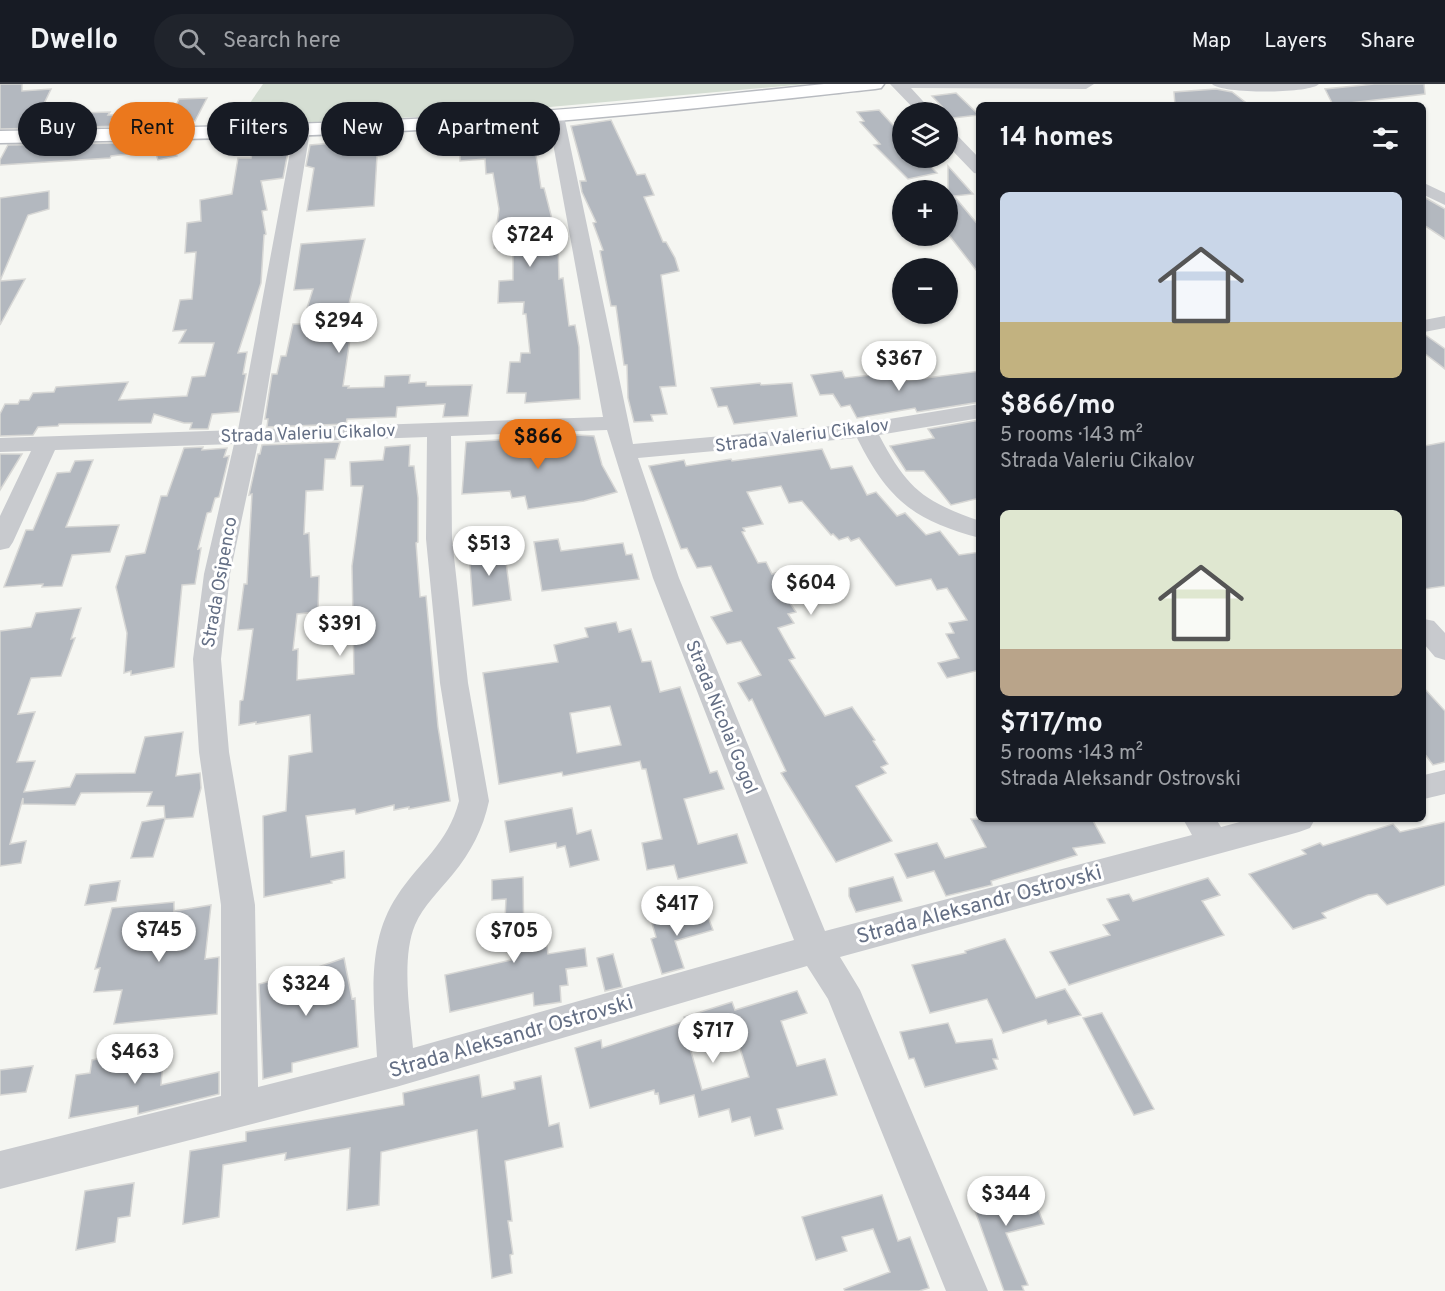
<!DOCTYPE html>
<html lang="en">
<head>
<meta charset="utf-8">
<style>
  :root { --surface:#171b24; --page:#20242c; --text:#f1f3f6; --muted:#9ea1a6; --line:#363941; --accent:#eb781d }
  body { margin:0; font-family:Overpass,sans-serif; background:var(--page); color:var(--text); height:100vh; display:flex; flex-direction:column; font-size:22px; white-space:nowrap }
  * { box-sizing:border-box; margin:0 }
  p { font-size:20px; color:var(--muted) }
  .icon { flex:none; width:33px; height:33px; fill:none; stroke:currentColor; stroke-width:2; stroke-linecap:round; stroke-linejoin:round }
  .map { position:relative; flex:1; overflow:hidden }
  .drawer { position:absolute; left:976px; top:18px; width:450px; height:720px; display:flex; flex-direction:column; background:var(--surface); border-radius:9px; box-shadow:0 2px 4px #0004 }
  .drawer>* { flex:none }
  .hud { position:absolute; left:18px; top:18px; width:570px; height:54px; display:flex; gap:12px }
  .controls { position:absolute; left:892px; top:18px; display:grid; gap:12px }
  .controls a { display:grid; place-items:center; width:66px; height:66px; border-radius:50%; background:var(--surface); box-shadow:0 2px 4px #0004; font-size:30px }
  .price { position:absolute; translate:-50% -51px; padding:0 14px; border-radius:21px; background:#fff; color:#222; font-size:20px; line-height:39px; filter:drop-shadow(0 2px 3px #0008) }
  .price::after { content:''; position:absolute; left:50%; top:36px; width:18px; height:14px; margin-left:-9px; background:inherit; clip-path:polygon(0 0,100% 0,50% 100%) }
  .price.on { background:var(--accent); color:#111 }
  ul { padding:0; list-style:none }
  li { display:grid; align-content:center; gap:12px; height:318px; padding:0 24px }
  li span { display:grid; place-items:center; height:186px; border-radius:9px; color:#555 }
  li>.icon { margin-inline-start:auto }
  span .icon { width:108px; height:108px; fill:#fffc; stroke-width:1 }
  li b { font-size:26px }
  h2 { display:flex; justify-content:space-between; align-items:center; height:72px; padding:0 24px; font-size:26px }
  .tag { padding:0 21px; border-radius:27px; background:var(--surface); box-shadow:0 2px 4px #0004; font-size:21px; line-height:54px }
  .tag.on { background:var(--accent); color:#111 }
  header { display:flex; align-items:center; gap:36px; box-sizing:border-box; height:84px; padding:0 30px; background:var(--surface); border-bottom:2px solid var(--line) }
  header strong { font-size:28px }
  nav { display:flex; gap:33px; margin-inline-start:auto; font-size:21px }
  .search { width:420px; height:54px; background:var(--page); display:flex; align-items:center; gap:15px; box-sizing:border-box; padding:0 21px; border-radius:33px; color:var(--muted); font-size:22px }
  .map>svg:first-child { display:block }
  .green { fill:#d5ded3 }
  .building { fill:#b3b8bf; stroke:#d7d7d5; stroke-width:1.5; fill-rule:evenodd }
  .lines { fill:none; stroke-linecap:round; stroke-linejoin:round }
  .major-casing { stroke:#b8bbc0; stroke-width:3 }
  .minor { fill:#c8cace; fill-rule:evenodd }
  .major { fill:#fff; fill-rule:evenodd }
  .labels { text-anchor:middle; stroke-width:6; stroke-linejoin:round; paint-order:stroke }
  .street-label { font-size:18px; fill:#646f85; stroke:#fff }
  .near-street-label { font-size:21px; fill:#646f85; stroke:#fff }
</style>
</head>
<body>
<header>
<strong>Dwello</strong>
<div class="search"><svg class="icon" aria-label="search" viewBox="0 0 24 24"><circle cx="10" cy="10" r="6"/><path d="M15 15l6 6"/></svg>Search here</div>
<nav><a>Map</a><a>Layers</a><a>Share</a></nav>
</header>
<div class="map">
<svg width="1445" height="1207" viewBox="0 0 1445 1207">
  <rect width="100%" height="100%" fill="#f5f6f2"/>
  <path class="green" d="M263 0H807L459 31 234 42Z"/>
  <path class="building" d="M0 0H22V7L51 5 41 26 72 23 71 25 80 26 79 29 110 28 108 31H114L111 37 163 36 166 41 0 45Z
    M1374 0H1424L1425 10 1333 21 1325 5Z
    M1216 5 1232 8 1249 21H1175L1174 8Z
    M956 9 979 31 953 34 932 12Z
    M207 14 195 37H192L190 41H167L179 15Z
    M879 26 903 52V74H922L937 89 908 95 874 61 880 60 860 38 864 37 857 28Z
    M611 36 637 91 645 90 654 111 644 113 663 158H666L675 174 679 187 661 191 676 302 660 303 667 330 651 331 653 337 634 338 628 314 627 281H624L616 222H611L600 167 603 166 593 139 596 138 582 108 580 97H586L571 42Z
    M494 48V55L533 51 541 104H544L558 158 559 195 563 194 569 242 575 241 579 263 580 315 525 319 526 309H507L510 278H520L521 269H530L526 230H523L524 218 498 219 499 197 513 196V163L494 164 499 125 493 89 486 90 485 75 460 77V51Z
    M285 54V62H289L283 94 261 97 267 126 262 127 266 150 264 151 261 199 238 269 247 268 243 290H246L239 328 212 330 208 345H190L192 339H184L154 330 151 339 59 340 58 342 38 343 33 351 0 352V330L5 320H18L20 316H29L33 309 54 308 56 303 128 298 119 316 187 312 192 293 205 292 214 259H179L186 246 173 247 180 216 192 215 196 168 185 169 187 139 201 137 200 116 232 110 238 74H251L255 56Z
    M382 55 380 72H377L374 122 307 127 314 84 306 82 310 61Z
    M172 58 177 72 158 76 155 67 111 72 110 74 0 81V76L8 61Z
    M948 82 973 110 954 112 980 143V191L948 150Z
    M49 107V125L28 131 0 197 25 195 0 241V114Z
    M1424 113 1445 125V155L1424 141Z
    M365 155 346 232H354L346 255H350L343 302H349L348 304 384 303 385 292 410 291 409 299 426 298V302L472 301 468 332 443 333 445 320 397 323 396 333 347 335 346 340 267 343 268 335H265L272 290H277L281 272H286L293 240H302L313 205 294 206 301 160Z
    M1424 250 1445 265V285L1424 269Z
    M842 287 845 294 897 288 903 297 980 287V318L917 328 915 324 857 334 850 321 841 323 833 310 820 311 811 291Z
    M760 299 761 301 792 299 797 332 734 340 727 322 718 323 711 304Z
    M980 336V414L951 421 924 387H906L890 362 934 354 928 345Z
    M577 351 594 352 602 381 617 408 584 417 528 425 525 412 512 414 510 407 462 410 466 358Z
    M340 358 335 375H325L323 406 306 407 304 450 309 449 311 493 319 492 318 528 297 530 293 566 298 565 297 596 354 590 352 482 363 402H351L350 378 383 376 385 363 410 361 409 382H414L418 414V458L416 459 420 513 426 512 438 643 450 717 409 725V723L394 726V721L356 730 355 725 306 732 311 773 344 767 345 794 331 797 332 799 264 813 263 732 286 727 289 672 312 668 310 631 256 640V638L239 641 240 617 243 616 253 545 238 546 244 500H247L252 410 249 411 258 370H260L262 361Z
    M1445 358V502L1424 505V362Z
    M203 363 202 366 227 364 224 373 229 372 219 413 215 414 211 428 207 429 198 465 201 464 195 500 182 501 174 583 131 591V587L124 589 127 549 116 503 126 472 145 469 161 412H167L184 364Z
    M822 365 831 385 852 382 867 411 876 408 897 432 905 429 926 451 940 447 959 471 980 468V586L947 594 938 579 959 574 946 550 954 549 949 539 967 536 947 504 937 506 931 495 896 502 859 454 851 457 848 453 839 456 833 450 831 451 802 417 789 419 781 402 747 408 763 440 743 444 745 447 742 448 758 479 766 478 772 490 779 488 788 506H785L788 512 786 513 796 528 788 530 794 539 778 544 795 574 789 576 825 632 852 623 875 656 873 657 888 680 881 683 886 689 856 702 892 757 836 778 781 689 786 687 752 615 749 617 738 599 761 591 741 557 727 560 711 533 732 527 711 482 697 484 687 464 681 465 649 382 684 376 686 382 731 375 732 377Z
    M0 370H22L0 406Z
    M93 376 66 443 119 441 110 468 72 471 62 502 42 503 43 500 4 503 26 446H33L57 389 70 388 75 377Z
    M558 455 561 467 623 459 626 471 632 470 639 495 542 507 534 458Z
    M504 463 511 516 473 522 469 468Z
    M81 524 71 555 75 554 61 592 31 594 18 630 35 628 17 678 35 677 24 708 70 703 76 690 135 689 145 653 183 648 176 692 200 689 201 704 193 733 165 735 153 773 131 774 142 738 165 734 164 722H147L152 708 81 709 75 721 23 720V714L10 760 26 757 21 779 0 782V547L31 543 36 529Z
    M616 538 619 548 631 545 642 578 651 577 660 608 680 603 710 689 717 687 724 705 684 715 698 760 737 750 747 779 678 795 674 781 647 786 642 759 662 755 646 685H642L640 677 563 692 562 688 499 700 483 589 558 578 554 561 588 553 585 544ZM610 622 621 661 577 669 570 629Z
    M1424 604 1445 627V678L1433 681 1424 669Z
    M572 724 577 750 591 746 599 776 570 783 565 762 557 764 556 759 510 768 505 737Z
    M971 735H1092L1105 759 1073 764 1077 771 991 797 992 801 946 812 934 787 907 794 895 770 937 759 945 774 986 763Z
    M1445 738V801L1387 821 1377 810 1368 811 1322 829 1326 834 1293 845 1249 790 1306 770 1302 766 1320 759 1323 762 1393 740 1400 748Z
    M523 793 524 867 547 862 548 870 585 864 587 882 566 885 568 901 560 902 561 918 534 922 533 909 450 928 445 891 511 876 505 835 506 815 492 816V796Z
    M893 793 902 817 856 828 849 812V804Z
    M1208 794 1220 811 1202 817 1224 851 1069 901 1050 868 1110 851 1103 841 1119 836 1107 815 1129 810 1133 817Z
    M120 797 116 817 85 821 90 801Z
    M174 818V827L211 821 205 875 219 873 217 930 114 940 122 906 94 908 100 884 95 885 112 824Z
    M705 825 713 846 675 857 684 884 662 890 651 855 656 853 652 839Z
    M1005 855 1036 914 1065 905 1081 931 1048 940 1046 936 1003 949 987 915 930 929 912 881 966 869 965 867Z
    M613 870 622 903 605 907 597 874Z
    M344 874 352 915 355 914 358 963 292 979V988L263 995 259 900 298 890Z
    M797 907 807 929 781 937 797 982 825 975 837 1011 777 1025 783 1045 755 1052 750 1033 732 1038 729 1025 699 1033 694 1011 660 1020 658 1009 655 1010 654 1006 590 1024 575 964 601 956 602 964 685 937 684 933 732 918 735 926ZM733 942 749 993 702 1006 688 957Z
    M1102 929 1154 1025 1134 1031 1083 934Z
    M948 939 956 959 992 955 998 975H993L997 985 925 1003 914 974 909 975 900 948Z
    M164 963 161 1001 219 988V1010L138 1030V1022L69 1034 76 991 90 989 92 976Z
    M33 982 26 1008 0 1011V986Z
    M479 991 482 1013 515 1005 514 998 541 992 549 1042 559 1039 563 1063 505 1077 512 1137H508L513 1170 510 1171 512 1189 492 1194 477 1046 381 1068 379 1121 347 1126 350 1064 285 1076 286 1069 223 1081 219 1133 183 1140 190 1067 246 1057V1048L404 1021 403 1009Z
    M1026 1096 1044 1140 1006 1149 1028 1201 1022 1202 1024 1207H1004L969 1110Z
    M134 1099 130 1132 118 1134 115 1158 76 1166 85 1107Z
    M882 1111 898 1157 910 1153 929 1204 919 1207H845L844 1205 890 1188 873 1145 842 1153 847 1167 816 1176 802 1133Z"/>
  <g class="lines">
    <g class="major-casing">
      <path id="major" d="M824 0H884L881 4 875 5C745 19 616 34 486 42 324 53 162 56 0 59V47C162 44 324 41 485 31 598 24 711 12 824 0Z"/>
    </g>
    <path class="minor" d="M890 0H1094L1086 5 911 4 933 28H917Z
      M1212 0H1319C1310 10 1221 10 1212 0Z
      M556 27 564 32 633 360 865 339 980 320V334L879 351C907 404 922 417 980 437V454C912 436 888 415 857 354L638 374 679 494 825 847 1192 751 1183 735H1216L1221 743 1251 735H1315L1310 744 1299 748 840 873 860 906 988 1207H946L828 915 807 882 396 1003 0 1105V1067L221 1012V821L199 668 193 575 204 490 234 360 55 366 13 458 9 464 0 466V432L31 367 0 368V354L238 346 294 47 302 42 310 47 261 345 603 333 548 32ZM607 346 653 494 794 856 413 964C410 929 401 874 415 841 423 822 440 806 453 790 471 768 483 745 489 717L468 599 452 455 451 352ZM427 353 426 455 440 599 459 717C448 760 419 778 397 812 365 860 374 919 377 973L258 1003 255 821 229 668 221 575 230 490 258 359Z
      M948 47 954 48 980 75V90L974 89 948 62Z
      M1424 99 1445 109V121L1424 111Z
      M1445 232V244L1424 248V236Z
      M1424 535 1434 537 1445 549V576L1435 573 1424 560Z
      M1445 686V710L1424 715V691Z"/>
    <use href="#major" class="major"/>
  </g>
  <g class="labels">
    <g class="street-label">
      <text transform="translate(308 349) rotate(-2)" y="6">Strada Valeriu Cikalov</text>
      <text transform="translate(802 351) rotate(-7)" y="6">Strada Valeriu Cikalov</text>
      <text transform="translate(219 498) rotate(-80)" y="6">Strada Osipenco</text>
      <text transform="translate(722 633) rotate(68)" y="6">Strada Nicolai Gogol</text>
    </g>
    <g class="near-street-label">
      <text transform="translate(979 820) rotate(-15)" y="7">Strada Aleksandr Ostrovski</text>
      <text transform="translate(511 952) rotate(-16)" y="7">Strada Aleksandr Ostrovski</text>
    </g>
  </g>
</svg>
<div class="controls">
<a><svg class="icon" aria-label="layers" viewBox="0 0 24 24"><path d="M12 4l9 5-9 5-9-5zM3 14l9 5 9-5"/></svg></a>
<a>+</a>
<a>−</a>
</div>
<b class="price" style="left:530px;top:184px">$724</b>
<b class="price" style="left:339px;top:270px">$294</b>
<b class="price" style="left:899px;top:308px">$367</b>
<b class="price on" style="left:538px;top:386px">$866</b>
<b class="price" style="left:489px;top:493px">$513</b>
<b class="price" style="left:811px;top:532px">$604</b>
<b class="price" style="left:340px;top:573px">$391</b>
<b class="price" style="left:677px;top:853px">$417</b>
<b class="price" style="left:159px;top:879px">$745</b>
<b class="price" style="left:514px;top:880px">$705</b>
<b class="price" style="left:306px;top:933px">$324</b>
<b class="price" style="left:713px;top:980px">$717</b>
<b class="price" style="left:135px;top:1001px">$463</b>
<b class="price" style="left:1006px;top:1143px">$344</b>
<div class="hud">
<a class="tag">Buy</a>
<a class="tag on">Rent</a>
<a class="tag">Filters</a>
<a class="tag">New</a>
<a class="tag">Apartment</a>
</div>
<section class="drawer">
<h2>14 homes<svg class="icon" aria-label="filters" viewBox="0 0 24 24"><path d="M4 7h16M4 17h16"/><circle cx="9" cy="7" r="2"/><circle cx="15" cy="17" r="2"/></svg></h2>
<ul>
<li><span style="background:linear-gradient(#c9d6e8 70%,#c2b280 0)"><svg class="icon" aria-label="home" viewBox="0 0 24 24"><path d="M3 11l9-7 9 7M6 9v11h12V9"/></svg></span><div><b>$866/mo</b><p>5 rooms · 143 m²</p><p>Strada Valeriu Cikalov</p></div></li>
<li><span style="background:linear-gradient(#dfe7d0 75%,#b9a48a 0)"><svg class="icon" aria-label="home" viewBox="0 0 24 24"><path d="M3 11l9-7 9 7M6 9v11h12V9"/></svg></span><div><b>$717/mo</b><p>5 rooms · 143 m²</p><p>Strada Aleksandr Ostrovski</p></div></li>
</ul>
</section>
</div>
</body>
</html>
